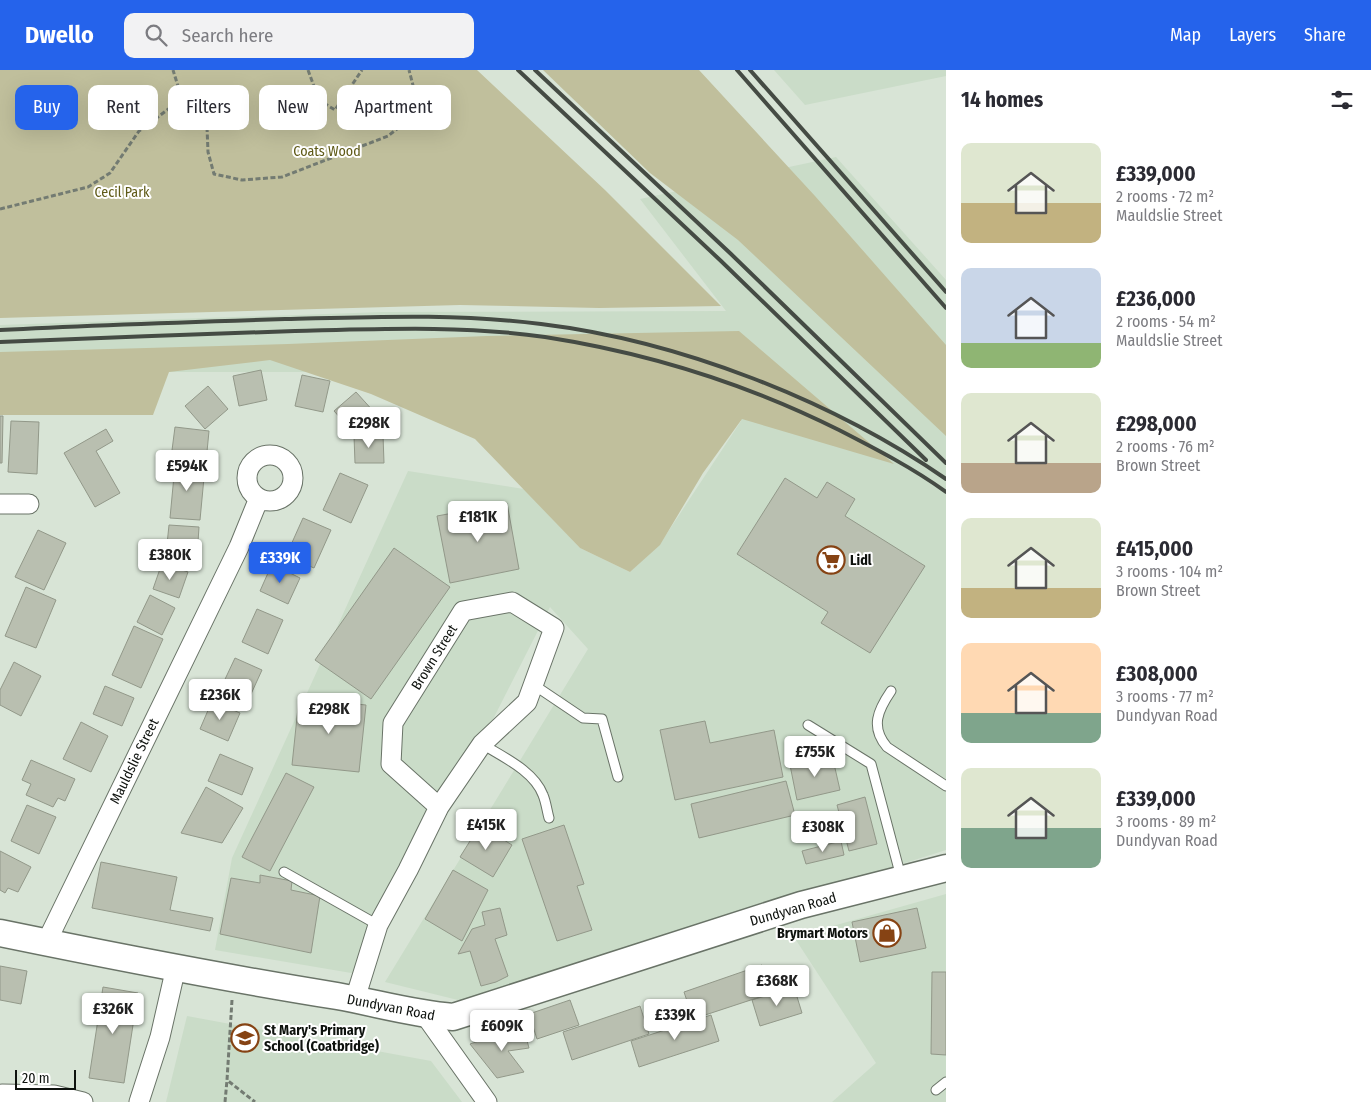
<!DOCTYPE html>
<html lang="en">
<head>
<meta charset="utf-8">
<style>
  :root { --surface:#fff; --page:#f2f2f3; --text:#2b2b33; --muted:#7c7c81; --accent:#2563eb }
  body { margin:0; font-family:"Fira Sans Condensed",sans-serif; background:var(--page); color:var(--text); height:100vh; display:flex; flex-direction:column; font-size:19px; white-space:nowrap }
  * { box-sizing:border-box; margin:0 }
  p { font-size:16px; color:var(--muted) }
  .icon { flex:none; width:28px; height:28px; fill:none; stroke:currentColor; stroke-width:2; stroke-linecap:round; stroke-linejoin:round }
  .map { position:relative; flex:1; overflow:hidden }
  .drawer { display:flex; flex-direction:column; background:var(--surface); width:425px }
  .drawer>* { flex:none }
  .top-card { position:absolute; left:15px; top:15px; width:475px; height:45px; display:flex; gap:10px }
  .scale { position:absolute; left:15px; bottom:12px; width:61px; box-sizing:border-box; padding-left:5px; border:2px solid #0e120e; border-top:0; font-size:14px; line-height:18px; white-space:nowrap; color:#0e120e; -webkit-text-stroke:4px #fff; paint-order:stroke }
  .price { position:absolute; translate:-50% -42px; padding:0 11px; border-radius:5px; background:#fff; color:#222; font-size:16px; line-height:32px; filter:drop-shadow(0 1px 2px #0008) }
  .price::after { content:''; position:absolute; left:50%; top:30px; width:15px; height:11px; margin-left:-8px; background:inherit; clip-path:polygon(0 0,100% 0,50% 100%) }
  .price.current { background:var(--accent); color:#fff }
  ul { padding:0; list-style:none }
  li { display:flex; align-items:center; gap:15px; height:125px; padding:0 15px }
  li span { display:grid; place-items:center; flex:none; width:140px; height:100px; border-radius:10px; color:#555 }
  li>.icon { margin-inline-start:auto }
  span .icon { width:60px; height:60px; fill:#fffc; stroke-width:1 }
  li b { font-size:21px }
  h2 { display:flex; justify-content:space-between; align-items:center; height:60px; padding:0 15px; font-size:21px }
  .chip { padding:0 18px; border-radius:10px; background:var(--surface); box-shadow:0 5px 20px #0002; font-size:18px; line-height:45px }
  .chip.current { background:var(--accent); color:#fff }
  header { display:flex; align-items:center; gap:30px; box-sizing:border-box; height:70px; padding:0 25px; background:var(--accent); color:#fff }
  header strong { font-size:24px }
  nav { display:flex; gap:28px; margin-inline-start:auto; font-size:18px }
  .search { width:350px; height:45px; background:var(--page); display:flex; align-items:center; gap:12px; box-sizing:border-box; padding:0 18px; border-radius:10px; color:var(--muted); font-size:19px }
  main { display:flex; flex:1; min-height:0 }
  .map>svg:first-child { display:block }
  .built { fill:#cadcc8 }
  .green { fill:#c0bf9c }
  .building { fill:#b9bfb0; stroke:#929889 }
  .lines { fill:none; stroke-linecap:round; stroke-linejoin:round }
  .service-casing { stroke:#697367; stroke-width:11 }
  .minor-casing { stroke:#697367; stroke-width:21 }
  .secondary-casing { stroke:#697367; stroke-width:29 }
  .path { stroke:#737b72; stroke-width:3; stroke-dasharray:5 2.5; stroke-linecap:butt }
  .service { stroke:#fff; stroke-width:9 }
  .minor { stroke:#fff; stroke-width:19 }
  .secondary { stroke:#fff; stroke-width:26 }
  .rail { stroke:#454b44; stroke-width:4 }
  .labels { text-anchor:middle; stroke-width:4; stroke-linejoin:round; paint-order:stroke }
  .park-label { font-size:14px; fill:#5f5a17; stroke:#fff }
  .poi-label { font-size:14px; font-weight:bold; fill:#0e120e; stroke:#fff; text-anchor:start }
  .street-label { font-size:14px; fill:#0e120e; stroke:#fff }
</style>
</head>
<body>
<header>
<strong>Dwello</strong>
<div class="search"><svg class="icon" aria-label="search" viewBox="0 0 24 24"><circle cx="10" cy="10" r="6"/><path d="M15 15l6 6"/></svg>Search here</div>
<nav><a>Map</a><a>Layers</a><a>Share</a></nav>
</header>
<main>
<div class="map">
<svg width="946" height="1032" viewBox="0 0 946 1032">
  <rect width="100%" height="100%" fill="#d8e4d6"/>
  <path class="built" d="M774 0H946V6L805 35Z
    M836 87 946 210V780L466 932 385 912 588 579 550 537 363 905 215 880 232 788 408 401 524 419 580 478 630 502 660 474 741 351 404 302H168L0 305V255L383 242 726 241 640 129Z
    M946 824V1032H832L876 993 794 867Z
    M187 946 431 991 462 1032H166Z"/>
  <path class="green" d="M0 0H477L605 120 721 236 599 238 460 235 0 248Z
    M543 0H699L815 126 946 275V366L738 170 650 103Z
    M739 261 894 394 742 349 703 403 660 475 630 502 580 478 475 369 371 324 270 290 169 302 153 345H0V282L288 274 487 266Z"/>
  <path class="building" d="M261 300 267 330 239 336 233 306Z
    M302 305 330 311 323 342 295 336Z
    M208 316 228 339 205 359 185 336Z
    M356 322 375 343 353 362 334 341Z
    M0 346H3L2 393H0Z
    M11 351 39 352 37 404 8 402Z
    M175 357 209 361 206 392 171 388Z
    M106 359 113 371 96 381 120 423 95 437 64 383Z
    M383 365 384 393H355L354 366Z
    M175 395 205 397 200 450 170 448Z
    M340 403 368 415 351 453 323 440Z
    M785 408 817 428 827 412 855 429 845 446 925 496 870 583 821 553 828 542 737 484Z
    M507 433 519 499 450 513 437 446Z
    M303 448 331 460 314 498 286 486Z
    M169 455 199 457 197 487 166 484Z
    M38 460 66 473 44 520 15 507Z
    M394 478 450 517 371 629 315 590Z
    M162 493 188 502 179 528 153 519Z
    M272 494 300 508 288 534 260 521Z
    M26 517 56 530 36 578 5 566Z
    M150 525 175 538 162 565 137 552Z
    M257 539 283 550 268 584 242 572Z
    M134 556 163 569 141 618 112 605Z
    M235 588 262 600 246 635 219 622Z
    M14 592 41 606 21 646 0 635V620Z
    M105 616 134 628 122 656 93 644Z
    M299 628 366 635 359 702 292 695Z
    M212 631 240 643 228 671 200 659Z
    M705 651 710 673 774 660 783 707 675 730 660 660Z
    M81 652 108 666 91 702 63 689Z
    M220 684 253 698 242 725 208 711Z
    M832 685 840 720 797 730 790 695Z
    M31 690 75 709 65 731 58 728 53 737 26 725 31 714 22 710Z
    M286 703 314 717 270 801 242 787Z
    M786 711 795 745 699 768 691 734Z
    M206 717 243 738 222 773 181 763Z
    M865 727 877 774 849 781 837 735Z
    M27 735 56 747 39 784 11 771Z
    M480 755 512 775 493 807 460 787Z
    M564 755 584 814 577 816 592 860 557 871 522 769Z
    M841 771 844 785 806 794 802 781Z
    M0 781 31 797 18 822 8 818 5 823 0 820Z
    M101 792 177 807 170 840 213 848 210 861 92 838Z
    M453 800 488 820 462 871 425 849Z
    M260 805 292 811 291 820 320 826 311 883 220 864 231 808 260 813Z
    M500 838 507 865 495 869 508 906 496 912 481 916 470 881 458 884 472 859 485 855 482 842Z
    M917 838 926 878 860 892 852 852Z
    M762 895 772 923 693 949 684 922Z
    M0 896 27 901 21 934 0 930Z
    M932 902H946V985L931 984Z
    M103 917 138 923 124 1013 89 1008Z
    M794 917 802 943 760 956 752 930Z
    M570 930 579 955 537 969 529 944Z
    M640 936 649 964 572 990 563 962Z
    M711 945 719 971 639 997 631 971Z
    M523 956 529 978 508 981 524 1002 497 1008 470 974Z"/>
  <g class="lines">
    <g class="service-casing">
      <path id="service" d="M534 615 583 648 602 649 618 707
        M891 621C878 640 870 657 887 677L946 716
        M808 655 871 694 901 807
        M482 674C503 687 534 701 543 725 546 732 547 741 549 748
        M284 802 378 855
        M936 1020 946 1012"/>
    </g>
    <g class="minor-casing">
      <path id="minor" d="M247 408a23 23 0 1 1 46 0a23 23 0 1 1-46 0Z
        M0 434H29
        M46 873 239 477 259 428
        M355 929 378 855 408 800 439 737 391 694 393 653 463 541 512 532 554 558 527 632 482 674 439 737
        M425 945 487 1032
        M2 1024 54 1025 83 1032
        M139 1032 160 967 176 897"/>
    </g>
    <g class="secondary-casing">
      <path id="secondary" d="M0 863C112 886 224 908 337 926 376 933 413 944 453 947L801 835 946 798"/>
    </g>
    <path class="path" d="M308 0 319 30 335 40 362 0
      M182 29 207 57 208 82 214 104 242 110 282 107 388 66 416 44 415 23 409 0
      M0 139 88 117 110 103 139 61 182 29 173 0
      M232 930 227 1010 255 1032
      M225 1032 227 1010"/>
    <use href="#service" class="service"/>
    <use href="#minor" class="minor"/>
    <use href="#secondary" class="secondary"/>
    <path class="rail" d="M518 0 721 191 926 390
      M535 0 731 184 946 393
      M737 0 946 238
      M750 0 946 222
      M0 260C95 255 190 252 285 249 371 247 456 243 541 254 680 271 831 330 946 409
      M0 272C98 268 197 264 295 261 378 259 463 255 545 267 648 283 747 314 839 360 876 379 913 398 946 422"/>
  </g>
  <defs>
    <g id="supermarket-ring" transform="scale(1.4375)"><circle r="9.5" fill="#fff" stroke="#864314" stroke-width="1.5"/><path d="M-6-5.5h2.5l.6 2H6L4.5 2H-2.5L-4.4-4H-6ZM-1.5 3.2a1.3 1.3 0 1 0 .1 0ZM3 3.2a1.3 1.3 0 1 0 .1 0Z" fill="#864314"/></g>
    <g id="shop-ring" transform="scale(1.4375)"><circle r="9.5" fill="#fff" stroke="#864314" stroke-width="1.5"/><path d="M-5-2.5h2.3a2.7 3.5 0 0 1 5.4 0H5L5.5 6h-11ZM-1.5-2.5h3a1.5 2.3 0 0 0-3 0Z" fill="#864314"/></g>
    <g id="school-ring" transform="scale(1.4375)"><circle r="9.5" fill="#fff" stroke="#864314" stroke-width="1.5"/><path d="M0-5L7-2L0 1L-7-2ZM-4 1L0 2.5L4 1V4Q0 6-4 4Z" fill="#864314"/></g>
  </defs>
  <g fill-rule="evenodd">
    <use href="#supermarket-ring" x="831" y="490"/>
    <use href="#shop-ring" x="887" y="863"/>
    <use href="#school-ring" x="245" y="968"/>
  </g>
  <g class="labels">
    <g class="park-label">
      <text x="327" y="86">Coats Wood</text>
      <text x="122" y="127">Cecil Park</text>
    </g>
    <g class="poi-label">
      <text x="850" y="495">Lidl</text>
      <text x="868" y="868" text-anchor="end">Brymart Motors</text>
      <text x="264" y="965">St Mary's Primary<tspan x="264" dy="16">School (Coatbridge)</tspan></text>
    </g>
    <g class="street-label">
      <text transform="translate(434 587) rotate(-58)" y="5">Brown Street</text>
      <text transform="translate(134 691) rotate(-64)" y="5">Mauldslie Street</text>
      <text transform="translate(793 839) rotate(-16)" y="5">Dundyvan Road</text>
      <text transform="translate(391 937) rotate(11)" y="5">Dundyvan Road</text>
    </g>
  </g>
</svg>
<div class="scale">20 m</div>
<b class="price" style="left:369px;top:379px">£298K</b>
<b class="price" style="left:187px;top:422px">£594K</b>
<b class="price" style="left:478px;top:473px">£181K</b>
<b class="price" style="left:170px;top:511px">£380K</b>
<b class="price current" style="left:280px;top:514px">£339K</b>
<b class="price" style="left:220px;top:651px">£236K</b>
<b class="price" style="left:329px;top:665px">£298K</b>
<b class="price" style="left:815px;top:708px">£755K</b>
<b class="price" style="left:486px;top:781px">£415K</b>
<b class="price" style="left:823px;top:783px">£308K</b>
<b class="price" style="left:777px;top:937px">£368K</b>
<b class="price" style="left:113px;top:965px">£326K</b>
<b class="price" style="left:675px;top:971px">£339K</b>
<b class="price" style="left:502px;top:982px">£609K</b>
<div class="top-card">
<a class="chip current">Buy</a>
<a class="chip">Rent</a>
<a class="chip">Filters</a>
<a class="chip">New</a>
<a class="chip">Apartment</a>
</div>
</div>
<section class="drawer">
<h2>14 homes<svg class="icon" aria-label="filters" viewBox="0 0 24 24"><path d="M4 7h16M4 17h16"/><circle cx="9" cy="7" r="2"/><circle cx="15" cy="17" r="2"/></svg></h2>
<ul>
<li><span style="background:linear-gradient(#dfe7d0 60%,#c2b280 0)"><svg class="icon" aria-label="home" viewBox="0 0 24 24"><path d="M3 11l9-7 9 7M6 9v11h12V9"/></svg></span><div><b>£339,000</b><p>2 rooms · 72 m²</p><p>Mauldslie Street</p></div></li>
<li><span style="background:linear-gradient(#c9d6e8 75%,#8fb573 0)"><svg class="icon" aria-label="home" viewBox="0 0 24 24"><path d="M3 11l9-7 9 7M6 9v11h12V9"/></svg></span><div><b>£236,000</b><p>2 rooms · 54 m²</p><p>Mauldslie Street</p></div></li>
<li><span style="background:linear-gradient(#dfe7d0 70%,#b9a48a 0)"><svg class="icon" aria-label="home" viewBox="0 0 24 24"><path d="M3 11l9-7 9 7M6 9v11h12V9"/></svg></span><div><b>£298,000</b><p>2 rooms · 76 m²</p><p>Brown Street</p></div></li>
<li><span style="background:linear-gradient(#dfe7d0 70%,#c2b280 0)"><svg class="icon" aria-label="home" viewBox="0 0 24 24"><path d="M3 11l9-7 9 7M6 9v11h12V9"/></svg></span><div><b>£415,000</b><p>3 rooms · 104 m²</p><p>Brown Street</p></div></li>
<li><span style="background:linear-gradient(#ffd9b3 70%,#7fa58c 0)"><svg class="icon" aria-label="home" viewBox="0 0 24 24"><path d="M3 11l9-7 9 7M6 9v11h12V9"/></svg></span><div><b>£308,000</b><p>3 rooms · 77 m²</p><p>Dundyvan Road</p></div></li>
<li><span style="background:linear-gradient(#dfe7d0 60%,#7fa58c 0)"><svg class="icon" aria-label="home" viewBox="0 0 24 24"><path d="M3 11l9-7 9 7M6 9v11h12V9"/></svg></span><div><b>£339,000</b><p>3 rooms · 89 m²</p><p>Dundyvan Road</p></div></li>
</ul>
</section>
</main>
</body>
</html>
